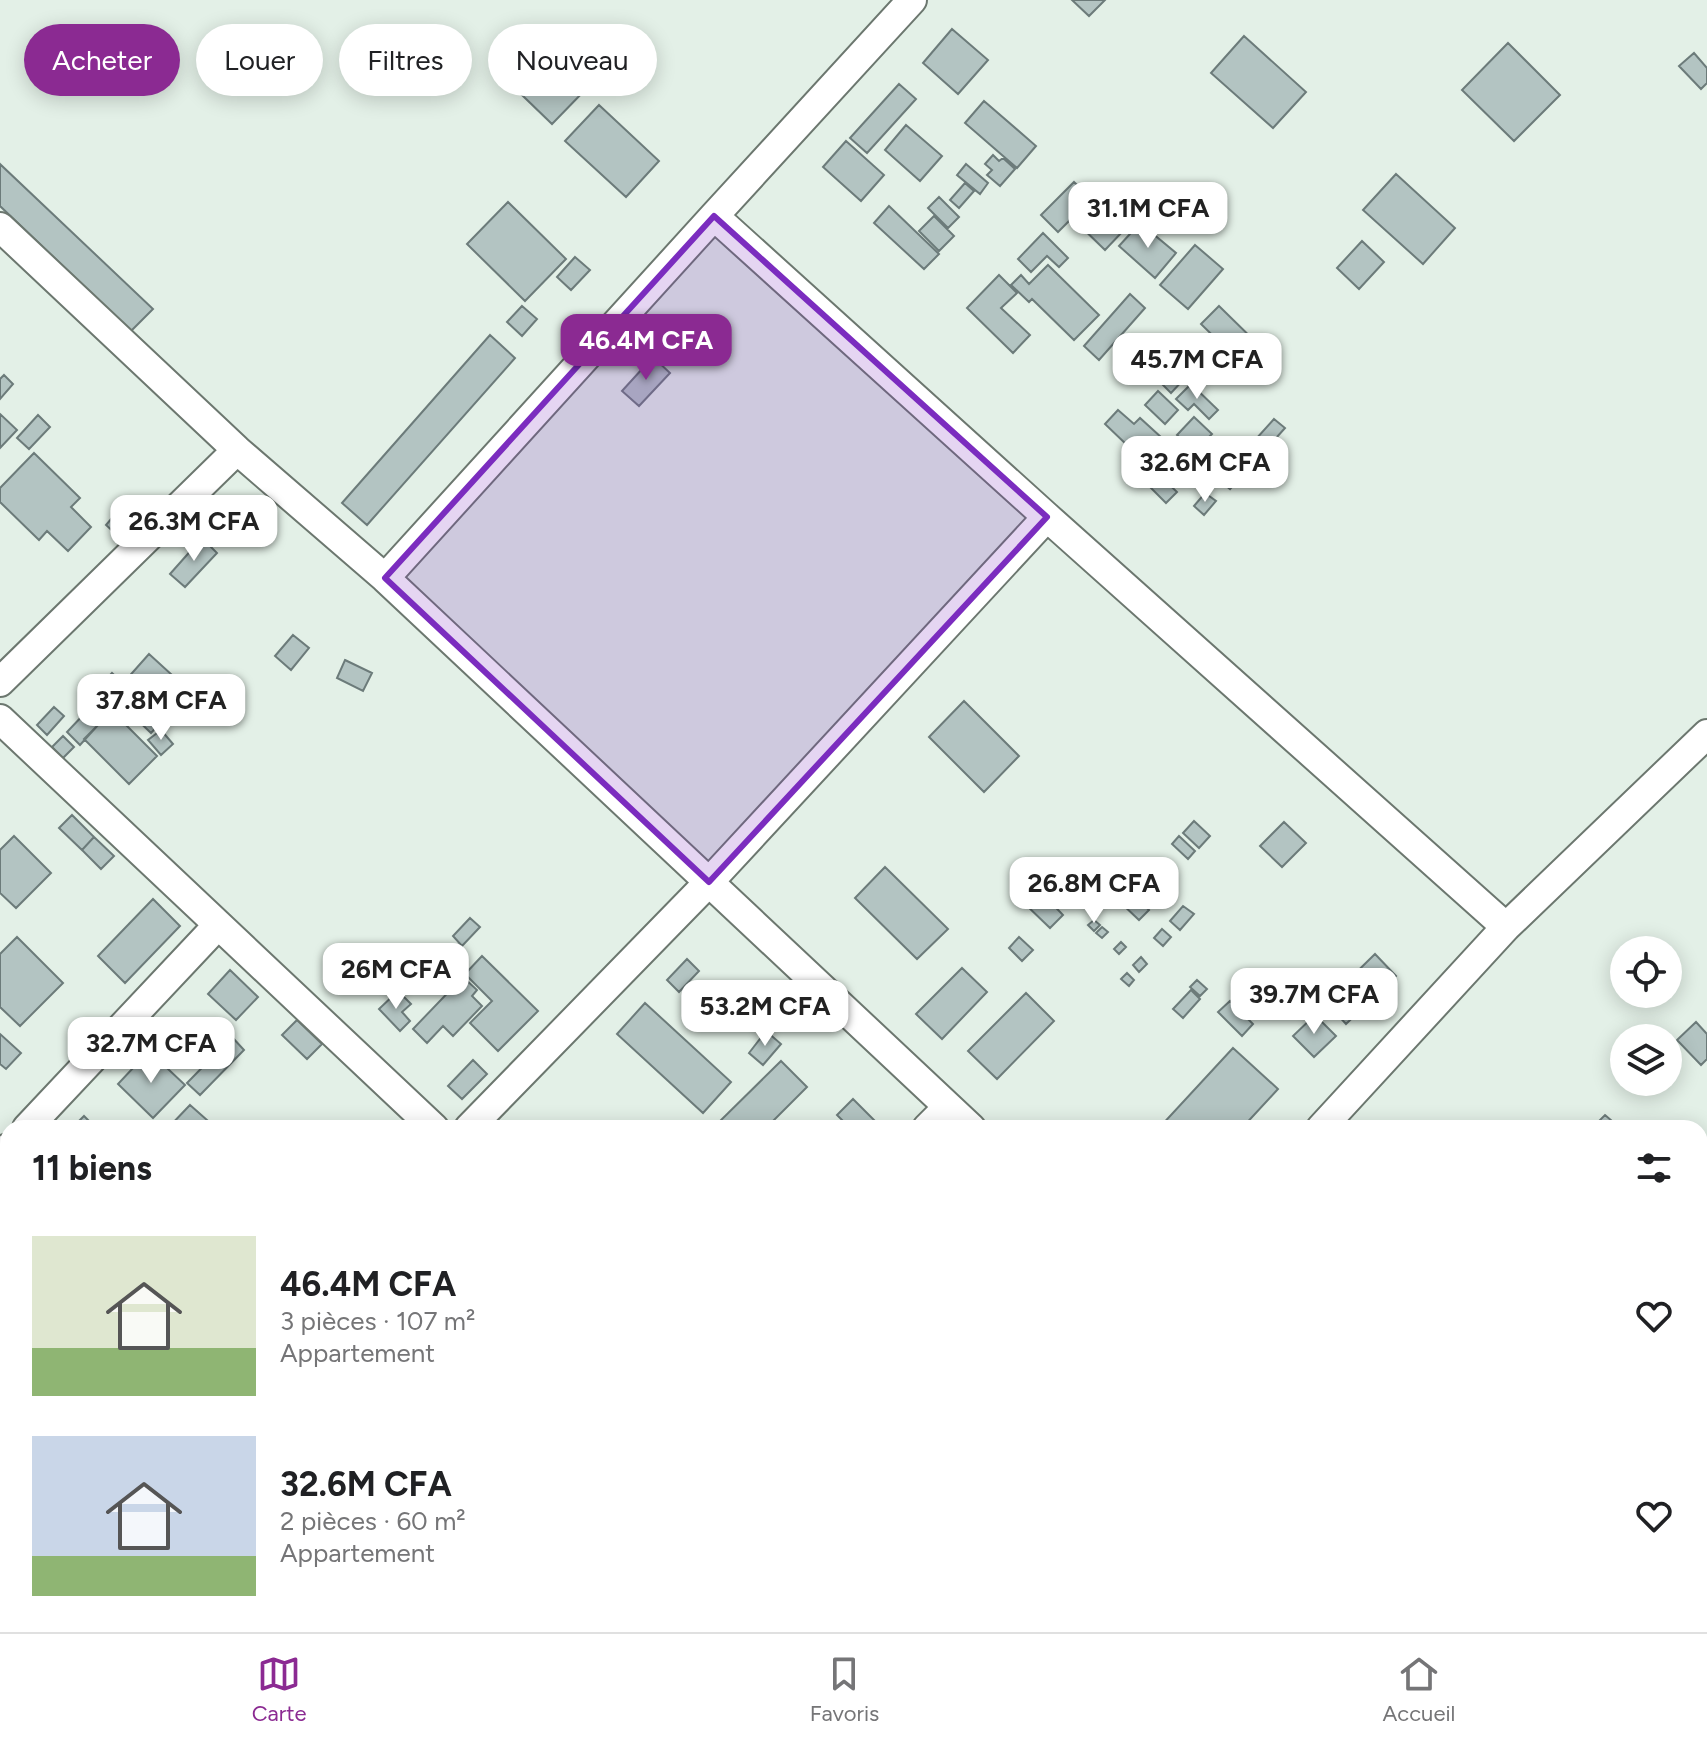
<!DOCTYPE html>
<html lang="fr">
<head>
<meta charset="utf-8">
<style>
  :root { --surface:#fff; --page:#f6f6f6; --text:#202124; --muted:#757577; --line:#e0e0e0; --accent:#8b2a92 }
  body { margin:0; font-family:Figtree,sans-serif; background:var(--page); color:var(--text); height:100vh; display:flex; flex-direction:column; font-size:30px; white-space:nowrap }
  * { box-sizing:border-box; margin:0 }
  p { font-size:26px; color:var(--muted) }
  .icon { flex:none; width:44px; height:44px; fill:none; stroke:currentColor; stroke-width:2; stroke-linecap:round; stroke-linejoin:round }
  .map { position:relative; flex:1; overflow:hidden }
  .sheet { position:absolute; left:0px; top:1120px; width:1708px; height:512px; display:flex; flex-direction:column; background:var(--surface); border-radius:24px 24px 0 0; box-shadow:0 4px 20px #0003 }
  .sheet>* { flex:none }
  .guide { position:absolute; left:24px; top:24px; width:800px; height:72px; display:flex; gap:16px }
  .buttons { position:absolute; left:1610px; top:936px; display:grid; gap:16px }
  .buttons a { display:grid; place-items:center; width:72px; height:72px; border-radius:50%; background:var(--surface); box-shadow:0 4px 20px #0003; font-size:40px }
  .price { position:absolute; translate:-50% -68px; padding:0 18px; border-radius:16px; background:#fff; color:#222; font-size:26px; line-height:52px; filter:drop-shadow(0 2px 4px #0008) }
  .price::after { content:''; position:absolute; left:50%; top:48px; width:24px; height:18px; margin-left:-12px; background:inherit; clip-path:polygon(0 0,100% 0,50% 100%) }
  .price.active { background:var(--accent); color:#fff }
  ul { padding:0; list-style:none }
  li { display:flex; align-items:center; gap:24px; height:200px; padding:0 32px }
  li span { display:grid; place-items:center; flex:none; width:224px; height:160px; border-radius:0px; color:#555 }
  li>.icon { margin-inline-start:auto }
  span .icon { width:96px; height:96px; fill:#fffc; stroke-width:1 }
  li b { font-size:34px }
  h2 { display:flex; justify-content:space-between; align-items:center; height:96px; padding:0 32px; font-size:34px }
  .chip { padding:0 28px; border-radius:36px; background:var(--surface); box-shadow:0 4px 20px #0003; font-size:28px; line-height:72px }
  .chip.active { background:var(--accent); color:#fff }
  .tabs { display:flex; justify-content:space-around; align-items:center; height:112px; border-top:2px solid var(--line); background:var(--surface); font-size:22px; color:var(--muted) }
  .tabs a { display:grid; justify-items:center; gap:4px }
  .tabs .active { color:var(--accent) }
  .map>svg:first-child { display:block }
  .building { fill:#b3c4c2; stroke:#6c7b7a; stroke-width:2 }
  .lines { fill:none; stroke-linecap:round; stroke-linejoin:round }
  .street-casing { stroke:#6c776f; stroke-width:32 }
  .street { stroke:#fff; stroke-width:28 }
  .marked { fill:#7b2cbf; fill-opacity:0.2; stroke:#7b2cbf; stroke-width:6; stroke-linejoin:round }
</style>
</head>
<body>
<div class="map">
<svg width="1707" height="1632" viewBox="0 0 1707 1632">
  <rect width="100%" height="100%" fill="#e3f0e7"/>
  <path class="building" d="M1072 0H1105L1089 16Z
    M529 29 588 87 552 124 493 67Z
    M952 29 988 60 958 94 923 63Z
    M1244 36 1306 92 1273 128 1211 73Z
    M1508 43 1560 95 1514 141 1462 90Z
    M1694 53 1707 68V83L1701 89 1679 66Z
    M899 84 916 99 867 153 850 138Z
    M984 101 1036 146 1017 168 965 123Z
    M599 105 659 161 626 197 565 141Z
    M906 125 942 156 920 181 885 150Z
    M846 141 884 175 861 201 823 167Z
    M993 155 999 161 1003 158 1015 169 1000 186 987 175 992 170 985 164Z
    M0 164 153 309 131 331 0 206Z
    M966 164 988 183 980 194 957 175Z
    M1396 174 1455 228 1423 264 1363 210Z
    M1074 182 1124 230 1105 250 1072 218 1058 232 1041 215Z
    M965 183 974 191 959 208 950 200Z
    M939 197 959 217 948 228 928 208Z
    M508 202 566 259 525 301 467 244Z
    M889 206 939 254 924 269 874 223Z
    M934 216 954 236 939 251 919 231Z
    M1140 223 1176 253 1155 278 1119 246Z
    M1043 233 1068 258 1059 267 1047 256 1031 272 1018 259Z
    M1362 241 1384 262 1359 289 1337 268Z
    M1195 245 1223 269 1188 309 1160 285Z
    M575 257 590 270 571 290 557 277Z
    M1048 265 1099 315 1074 340 1032 299 1029 302 1011 285 1021 275 1029 284Z
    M999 275 1017 293 1001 308 1030 335 1013 353 967 308Z
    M1130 294 1145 308 1099 360 1084 346Z
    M522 306 537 319 522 336 507 322Z
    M1219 306 1269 355 1251 373 1201 324Z
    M490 335 515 358 367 525 342 503Z
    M665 343 674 351 665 360 657 352Z
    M653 357 670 373 639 406 622 391Z
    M1190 359 1210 379 1199 390 1179 370Z
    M1175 368 1185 378 1171 393 1161 383Z
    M4 375 13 384 0 399V379Z
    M1191 384 1218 410 1209 419 1194 404 1188 410 1176 399Z
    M1158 391 1178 410 1165 424 1145 405Z
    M1118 410 1134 424 1140 418 1173 448 1152 469 1105 424Z
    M0 414 17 430 0 448Z
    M38 415 50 427 29 449 17 438Z
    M1194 417 1212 434 1195 451 1177 435Z
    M1274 419 1285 428 1230 489 1219 480Z
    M34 453 80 498 71 507 91 527 68 551 47 531 39 540 0 502V488Z
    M1157 473 1177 492 1166 503 1147 484Z
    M1205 493 1216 501 1204 515 1194 506Z
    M123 505 136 516 118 536 106 525Z
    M202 538 217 553 185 587 170 574Z
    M293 635 309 648 291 670 275 656Z
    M149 654 195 696 170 722 125 681Z
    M345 660 372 673 363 691 337 678Z
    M112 673 162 721 151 733 101 685Z
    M964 701 1019 756 984 792 929 737Z
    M54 707 64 716 47 735 37 725Z
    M112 711 157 756 129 784 84 739Z
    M86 712 99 724 80 745 67 732Z
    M161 730 173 744 161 755 148 740Z
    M63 736 74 747 63 758 52 747Z
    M72 815 94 837 82 850 59 828Z
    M1194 821 1210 836 1199 848 1183 833Z
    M1284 822 1306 843 1282 867 1260 846Z
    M14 836 51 873 16 908 0 893V850Z
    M1179 836 1195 851 1188 859 1172 844Z
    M94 837 114 856 101 869 82 850Z
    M1153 861 1176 883 1162 897 1140 874Z
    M885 867 948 929 917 959 855 898Z
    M1038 889 1063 915 1050 928 1024 903Z
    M1130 892 1149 910 1139 920 1120 902Z
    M153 899 180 926 125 983 98 956Z
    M1183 906 1194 914 1180 930 1170 921Z
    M470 918 480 927 462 946 453 936Z
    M1094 920 1100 925 1094 931 1088 925Z
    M1102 927 1108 932 1102 938 1096 933Z
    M1162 929 1171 937 1163 946 1154 938Z
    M17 937 63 983 20 1026 0 1007V954Z
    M1019 937 1033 950 1022 961 1009 948Z
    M1121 942 1126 947 1119 954 1114 949Z
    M1375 954 1396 976 1346 1024 1326 1002Z
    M482 956 538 1011 498 1051 470 1023 492 1001 465 974Z
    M1141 957 1147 964 1139 972 1133 965Z
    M687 959 699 971 679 992 667 980Z
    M962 968 987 992 942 1039 916 1014Z
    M230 970 258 997 236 1020 208 994Z
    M1127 973 1134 980 1129 986 1121 979Z
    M463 977 477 990 472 996 482 1006 453 1036 443 1026 427 1043 413 1029Z
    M1197 980 1207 989 1200 996 1190 987Z
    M1278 982 1288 991 1278 1000 1269 991Z
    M1191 990 1200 999 1183 1018 1173 1009Z
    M398 991 411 1004 402 1012 410 1021 400 1031 379 1009Z
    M1026 993 1054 1021 997 1079 968 1051Z
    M1230 1001 1253 1024 1242 1036 1218 1012Z
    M645 1003 731 1082 703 1113 617 1034Z
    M1315 1015 1336 1036 1314 1057 1293 1036Z
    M297 1020 322 1044 307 1059 282 1035Z
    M1696 1022 1707 1034V1059L1701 1065 1677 1040Z
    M766 1031 781 1044 763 1065 749 1053Z
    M0 1034 21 1053 6 1069 0 1064Z
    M232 1037 244 1050 200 1095 187 1083Z
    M1233 1048 1278 1089 1242 1128H1159Z
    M149 1051 185 1085 153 1118 118 1084Z
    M473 1060 487 1074 462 1099 448 1086Z
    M781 1061 807 1087 766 1128H717L715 1126Z
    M853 1099 879 1125 876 1128H850L837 1115Z
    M190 1105 216 1128H168Z
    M1605 1115 1620 1128H1592Z
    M84 1116 96 1128H72Z
    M1705 1200 1707 1203V1230L1700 1236V1205Z
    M0 1292 8 1300V1333L0 1326Z
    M1700 1317 1707 1324V1335L1702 1340 1700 1338Z
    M1707 1441V1461L1700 1453V1447Z
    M147 1624H153L157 1632H132Z
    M310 1624H386L394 1632H318Z
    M729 1624H765L755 1632H719Z
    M1299 1624H1377L1383 1632H1304Z
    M1466 1624H1506L1493 1632H1471Z"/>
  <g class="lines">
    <g class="street-casing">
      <path id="street" d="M714 216 1047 517 1506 927
        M0 227 237 450 385 578 971 1128
        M385 578 714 216 912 0
        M0 682 237 450
        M0 719 434 1128
        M27 1128 218 925
        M469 1128 709 882 1047 517
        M927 1128 948 1107
        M1321 1128 1506 927 1707 734
        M0 1156 8 1148
        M1700 1545H1707
        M8 1598 2 1604 8 1614
        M941 1632 946 1624"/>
    </g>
    <use href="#street" class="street"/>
  </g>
  <path class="marked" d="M714 216 1047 517 709 882 385 578Z"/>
</svg>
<div class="buttons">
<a><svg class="icon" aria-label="locate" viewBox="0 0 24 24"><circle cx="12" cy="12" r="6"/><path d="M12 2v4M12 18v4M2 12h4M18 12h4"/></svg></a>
<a><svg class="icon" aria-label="layers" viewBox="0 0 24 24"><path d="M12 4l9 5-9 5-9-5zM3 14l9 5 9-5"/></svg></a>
</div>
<b class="price" style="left:1148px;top:250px">31.1M CFA</b>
<b class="price active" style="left:646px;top:382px">46.4M CFA</b>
<b class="price" style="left:1197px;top:401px">45.7M CFA</b>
<b class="price" style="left:1205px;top:504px">32.6M CFA</b>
<b class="price" style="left:194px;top:563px">26.3M CFA</b>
<b class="price" style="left:161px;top:742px">37.8M CFA</b>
<b class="price" style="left:1094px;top:925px">26.8M CFA</b>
<b class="price" style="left:396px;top:1011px">26M CFA</b>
<b class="price" style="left:1314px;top:1036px">39.7M CFA</b>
<b class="price" style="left:765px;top:1048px">53.2M CFA</b>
<b class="price" style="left:151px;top:1085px">32.7M CFA</b>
<div class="guide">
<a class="chip active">Acheter</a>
<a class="chip">Louer</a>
<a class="chip">Filtres</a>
<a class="chip">Nouveau</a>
</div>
<section class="sheet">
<h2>11 biens<svg class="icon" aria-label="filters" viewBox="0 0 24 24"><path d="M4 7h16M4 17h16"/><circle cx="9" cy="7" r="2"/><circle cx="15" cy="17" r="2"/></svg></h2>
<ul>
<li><span style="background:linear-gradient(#dfe7d0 70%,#8fb573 0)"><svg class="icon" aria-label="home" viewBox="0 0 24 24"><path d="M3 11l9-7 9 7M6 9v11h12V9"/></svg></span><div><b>46.4M CFA</b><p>3 pièces · 107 m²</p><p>Appartement</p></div><svg class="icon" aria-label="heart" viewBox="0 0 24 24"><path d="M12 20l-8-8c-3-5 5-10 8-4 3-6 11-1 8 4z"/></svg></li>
<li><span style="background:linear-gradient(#c9d6e8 75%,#8fb573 0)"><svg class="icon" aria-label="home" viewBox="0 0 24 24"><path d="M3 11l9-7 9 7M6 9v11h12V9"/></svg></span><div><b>32.6M CFA</b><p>2 pièces · 60 m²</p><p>Appartement</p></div><svg class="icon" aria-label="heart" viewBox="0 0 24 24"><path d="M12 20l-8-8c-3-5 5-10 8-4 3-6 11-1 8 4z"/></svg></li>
</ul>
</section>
</div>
<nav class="tabs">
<a class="active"><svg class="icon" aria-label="map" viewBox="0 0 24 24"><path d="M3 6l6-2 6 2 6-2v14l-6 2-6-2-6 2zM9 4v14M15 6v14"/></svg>Carte</a>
<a><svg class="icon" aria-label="saved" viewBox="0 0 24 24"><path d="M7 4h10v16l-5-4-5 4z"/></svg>Favoris</a>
<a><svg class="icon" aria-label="home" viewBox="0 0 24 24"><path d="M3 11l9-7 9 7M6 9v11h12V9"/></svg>Accueil</a>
</nav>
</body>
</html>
